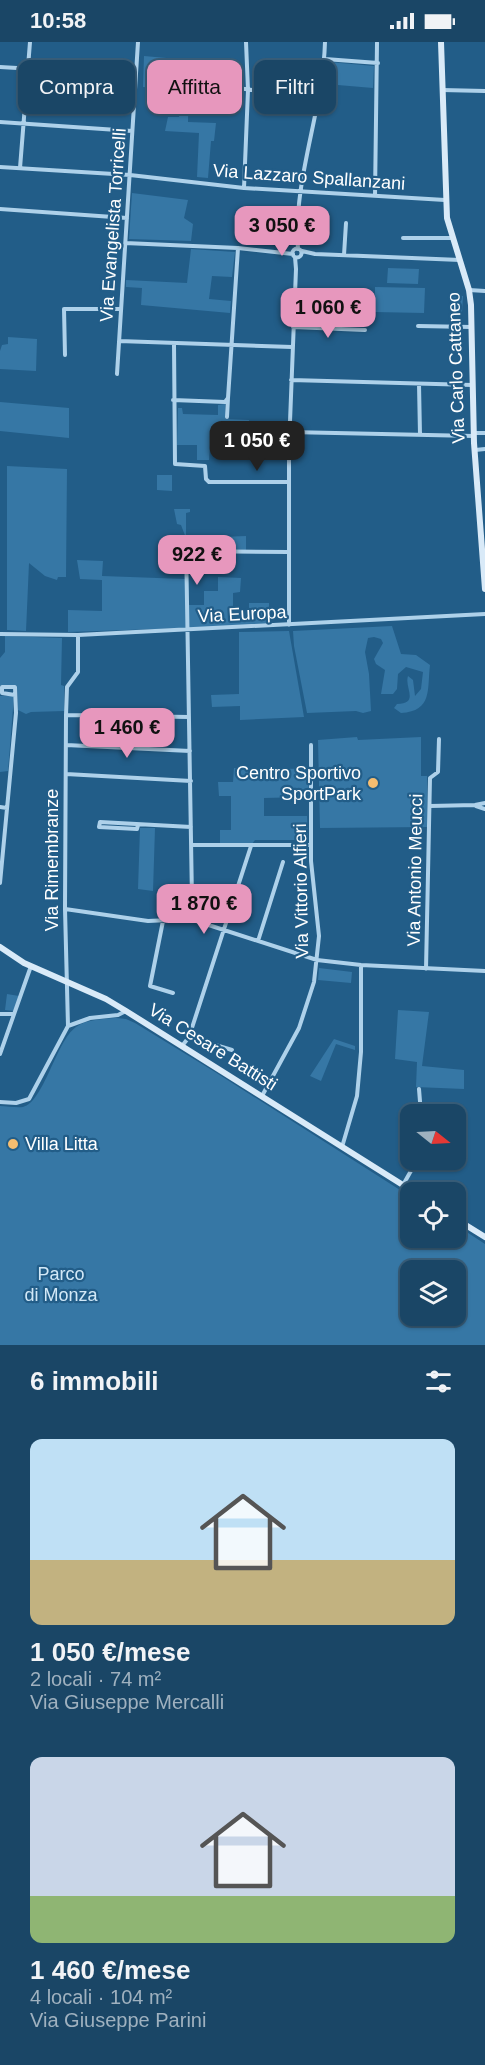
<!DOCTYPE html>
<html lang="it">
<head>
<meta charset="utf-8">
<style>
  :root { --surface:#1a4666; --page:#234d6c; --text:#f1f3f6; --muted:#9fb1bf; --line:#385e7a; --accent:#e797bd }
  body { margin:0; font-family:Arial,sans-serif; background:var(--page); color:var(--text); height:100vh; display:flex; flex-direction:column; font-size:22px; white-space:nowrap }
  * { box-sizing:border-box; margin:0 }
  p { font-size:20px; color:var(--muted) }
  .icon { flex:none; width:33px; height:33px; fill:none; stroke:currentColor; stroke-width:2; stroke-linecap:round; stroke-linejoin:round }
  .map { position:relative; height:1303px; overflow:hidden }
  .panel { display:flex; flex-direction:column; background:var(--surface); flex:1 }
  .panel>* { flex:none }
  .hud { position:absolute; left:18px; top:18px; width:450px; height:54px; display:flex; gap:12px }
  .needle { width:39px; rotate:108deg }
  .tools { position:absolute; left:400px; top:1062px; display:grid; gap:12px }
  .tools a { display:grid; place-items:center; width:66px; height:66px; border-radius:12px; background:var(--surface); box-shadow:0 2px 4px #0004,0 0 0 2px var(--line); font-size:30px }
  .price { position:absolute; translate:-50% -51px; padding:0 14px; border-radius:12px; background:var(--accent); color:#111; font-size:20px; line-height:39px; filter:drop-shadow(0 2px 3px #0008) }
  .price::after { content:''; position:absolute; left:50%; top:36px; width:18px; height:14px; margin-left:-9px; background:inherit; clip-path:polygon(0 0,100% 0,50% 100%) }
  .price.active { background:#222; color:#fff }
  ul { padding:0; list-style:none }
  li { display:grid; align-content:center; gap:12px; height:318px; padding:0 30px }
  li span { display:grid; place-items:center; height:186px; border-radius:12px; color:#555 }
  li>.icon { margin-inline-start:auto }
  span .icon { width:108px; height:108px; fill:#fffc; stroke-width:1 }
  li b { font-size:26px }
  h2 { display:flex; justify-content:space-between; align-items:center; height:72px; padding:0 30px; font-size:26px }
  .tag { padding:0 21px; border-radius:12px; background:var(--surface); box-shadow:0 2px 4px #0004,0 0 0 2px var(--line); font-size:21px; line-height:54px }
  .tag.active { background:var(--accent); color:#111 }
  .status { display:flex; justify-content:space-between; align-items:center; height:42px; padding:0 30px; background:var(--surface); direction:ltr }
  .status svg { height:16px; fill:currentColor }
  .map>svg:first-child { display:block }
  .green { fill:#3677a5; fill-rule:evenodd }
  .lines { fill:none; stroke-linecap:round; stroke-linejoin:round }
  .street { stroke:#aed1ea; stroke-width:4 }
  .secondary { stroke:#d9eaf8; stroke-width:6 }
  .poi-dot { fill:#f5bd70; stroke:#225d88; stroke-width:2 }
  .labels { text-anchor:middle; stroke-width:4.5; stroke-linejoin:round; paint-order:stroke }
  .street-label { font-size:18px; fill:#fff; stroke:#225d88 }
  .poi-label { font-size:18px; fill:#fff; stroke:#225d88; text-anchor:end }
  .park-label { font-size:18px; fill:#d2e8f7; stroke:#225d88 }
</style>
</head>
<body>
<div class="status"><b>10:58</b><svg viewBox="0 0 49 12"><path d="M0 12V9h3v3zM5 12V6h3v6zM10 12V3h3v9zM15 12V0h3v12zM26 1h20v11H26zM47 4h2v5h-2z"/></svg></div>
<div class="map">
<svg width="485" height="1303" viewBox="0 0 485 1303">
  <rect width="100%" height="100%" fill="#225d88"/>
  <path class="green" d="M144 14 189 18 188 80 216 81 214 99H211L208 136 197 135 199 91 165 89 168 75H179L182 48 143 45Z
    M329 20 374 24 373 46 326 42Z
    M132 151 188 158 184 176 193 182 191 199 129 197Z
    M191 207 235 210 232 235 212 234 209 257 231 259 230 271 141 263 142 246 126 245V238L187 241Z
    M388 226 419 227 418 242 387 241Z
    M375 245 425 246 424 271 375 270Z
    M453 253 463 254 462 270 452 269Z
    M8 295 37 297 36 329 0 327V309L2 303 8 302Z
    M0 360 69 366V396L0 389Z
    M225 362V377L249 378 248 405 210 403 209 418H197V403H177L178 366H182L183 372 218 373V363Z
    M7 424 67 427 66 535H58L57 538 45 534 29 521 26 589 7 588Z
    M157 433H172V449L157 448Z
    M174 467H190V470L186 471V496L181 483 177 482Z
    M246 494V508H198V496Z
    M77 518 103 519 102 534 185 537 186 586 68 590V568L102 569V538L80 537Z
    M218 535 241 536 240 550 233 551V568H249V561H269V582L189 586V563H204V549H218Z
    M392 584 401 612 416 613 430 623C427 647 433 669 401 671L394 666 397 662C420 661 404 646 408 634L413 638 415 654 421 647 423 630 406 625 398 632 397 647 393 652H381L385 628 376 622 374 617 383 601 381 597 374 595 368 596 365 610 369 632 371 669 363 671 356 669 307 671 294 604 293 589Z
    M289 589 304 675 240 678V664L212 665 211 653 239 652V590Z
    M5 594 62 596 61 643 64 644V669L31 670 26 672 18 668 17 643H0V616L5 610Z
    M0 654H14L8 729 0 730Z
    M357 695 358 698 421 695V734H427V785L320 786 318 698Z
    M234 726 308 727 309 753H304V755L264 756V774H307L308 798H255L252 802 220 801V788H231V754H219L218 740H233Z
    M140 786H155L153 849 138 847Z
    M319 926 352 930 351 941 318 938Z
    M7 952 19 954 14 969 5 968Z
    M398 968 429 970 422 1024 464 1028V1047L416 1045 417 1020 395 1017Z
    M116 976 126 977 135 981 215 1030 411 1155V1196H456V1183L485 1202V1303H0V1064C7 1064 16 1066 23 1065 44 1060 56 999 76 985 87 977 103 977 116 976ZM411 1228H456V1274H411Z
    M334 997 355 1004V1008L336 1002 321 1039 310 1034Z"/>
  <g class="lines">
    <path class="street" d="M325 17 378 21
      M0 25 136 33
      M208 43 207 53 192 51 193 40 319 57
      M442 48 485 49
      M0 80 132 89
      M0 125 130 133 244 146 445 158
      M20 126 30 0
      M244 146 248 48 246 0
      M375 154 377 1
      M0 167 127 176
      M403 196H453
      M125 201 238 206 293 212
      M292.5 211a4.5 4.5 0 1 1 9 0a4.5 4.5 0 1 1-9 0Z
      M298 207C293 136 323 70 325 0
      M302 209 315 212 460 218
      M344 213 346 181
      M469 248 485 249
      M418 284 471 285
      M293 285 365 288
      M119 299 292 305
      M174 302 175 422 205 424 206 437 209 440H289
      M65 313 64 267H121
      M117 332 138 0
      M291 338 472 343
      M419 342 420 393
      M173 358 225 360 228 356 238 206
      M227 375 228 356
      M289 390 474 394
      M474 391H485
      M475 408 485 407
      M186 500 192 858 187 877
      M185 509 288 510
      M289 583V405L296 227 295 215
      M0 592 78 593 485 572
      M66 673 189 675
      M66 703 190 709
      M66 732 191 739
      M430 764 475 763 485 761
      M476 764 485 767
      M0 765 7 766
      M138 783 137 787 99 785 100 780 191 785
      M192 803H311
      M0 841 16 671 15 645H2V651L15 653
      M65 867 148 879 190 877 317 918 361 923 485 929
      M163 879 150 944 173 951
      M258 899 283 820
      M426 927 430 736 438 730 439 697
      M0 972H14
      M68 984 90 976 118 973 126 969
      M189 995 232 1008
      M182 1004 189 995 251 804
      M0 1012 31 924
      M419 1047 421 1072
      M262 1054 299 986 314 940 319 894 311 819V703
      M0 1060 16 1061 29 1057 68 984 65 867 66 673 67 645 78 630V593
      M342 1105 357 1054 361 1010V923
      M403 1143 412 1127 414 1118"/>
    <path class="secondary" d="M441 0 447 176 469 248 471 263 474 401 485 547
      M0 905 24 921 106 957 126 969 414 1150
      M456 1177 485 1195"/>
  </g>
  <g class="poi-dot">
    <circle cx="373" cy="741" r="6"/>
    <circle cx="13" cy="1102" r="6"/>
  </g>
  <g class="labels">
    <g class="street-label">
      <text transform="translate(309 135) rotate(4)" y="6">Via Lazzaro Spallanzani</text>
      <text transform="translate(113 183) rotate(-86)" y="6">Via Evangelista Torricelli</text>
      <text transform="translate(456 326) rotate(-92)" y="6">Via Carlo Cattaneo</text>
      <text transform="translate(242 572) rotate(-3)" y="6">Via Europa</text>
      <text transform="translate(52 818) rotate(-90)" y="6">Via Rimembranze</text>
      <text transform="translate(415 828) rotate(-89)" y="6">Via Antonio Meucci</text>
      <text transform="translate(301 849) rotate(-91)" y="6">Via Vittorio Alfieri</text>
      <text transform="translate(213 1005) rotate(32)" y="6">Via Cesare Battisti</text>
    </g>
    <g class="poi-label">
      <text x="361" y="737">Centro Sportivo<tspan x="361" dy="21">SportPark</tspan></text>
      <text x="25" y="1108" text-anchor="start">Villa Litta</text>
    </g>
    <g class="park-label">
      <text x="61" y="1238">Parco<tspan x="61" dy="21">di Monza</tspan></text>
    </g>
  </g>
</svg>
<div class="tools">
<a><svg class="needle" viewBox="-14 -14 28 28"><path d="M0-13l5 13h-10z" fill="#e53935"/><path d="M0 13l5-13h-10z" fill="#9fb1bf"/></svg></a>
<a><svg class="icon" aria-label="locate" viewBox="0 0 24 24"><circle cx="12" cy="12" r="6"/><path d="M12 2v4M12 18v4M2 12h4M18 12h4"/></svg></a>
<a><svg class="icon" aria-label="layers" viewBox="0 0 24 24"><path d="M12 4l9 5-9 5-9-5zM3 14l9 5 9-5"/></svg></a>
</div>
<b class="price" style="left:282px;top:215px">3 050 €</b>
<b class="price" style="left:328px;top:297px">1 060 €</b>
<b class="price active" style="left:257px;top:430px">1 050 €</b>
<b class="price" style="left:197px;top:544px">922 €</b>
<b class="price" style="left:127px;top:717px">1 460 €</b>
<b class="price" style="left:204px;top:893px">1 870 €</b>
<div class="hud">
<a class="tag">Compra</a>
<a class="tag active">Affitta</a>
<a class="tag">Filtri</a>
</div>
</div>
<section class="panel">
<h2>6 immobili<svg class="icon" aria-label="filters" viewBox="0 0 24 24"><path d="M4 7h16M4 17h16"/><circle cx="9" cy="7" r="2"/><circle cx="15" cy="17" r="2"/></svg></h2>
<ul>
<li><span style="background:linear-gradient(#bfe0f5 65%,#c2b280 0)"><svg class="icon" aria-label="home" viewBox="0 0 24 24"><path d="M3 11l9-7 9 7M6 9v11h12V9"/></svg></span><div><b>1 050 €/mese</b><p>2 locali · 74 m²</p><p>Via Giuseppe Mercalli</p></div></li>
<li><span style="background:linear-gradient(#c9d6e8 75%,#8fb573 0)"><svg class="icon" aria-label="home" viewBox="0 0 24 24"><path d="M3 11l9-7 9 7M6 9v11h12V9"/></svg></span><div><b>1 460 €/mese</b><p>4 locali · 104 m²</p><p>Via Giuseppe Parini</p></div></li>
</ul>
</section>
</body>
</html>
